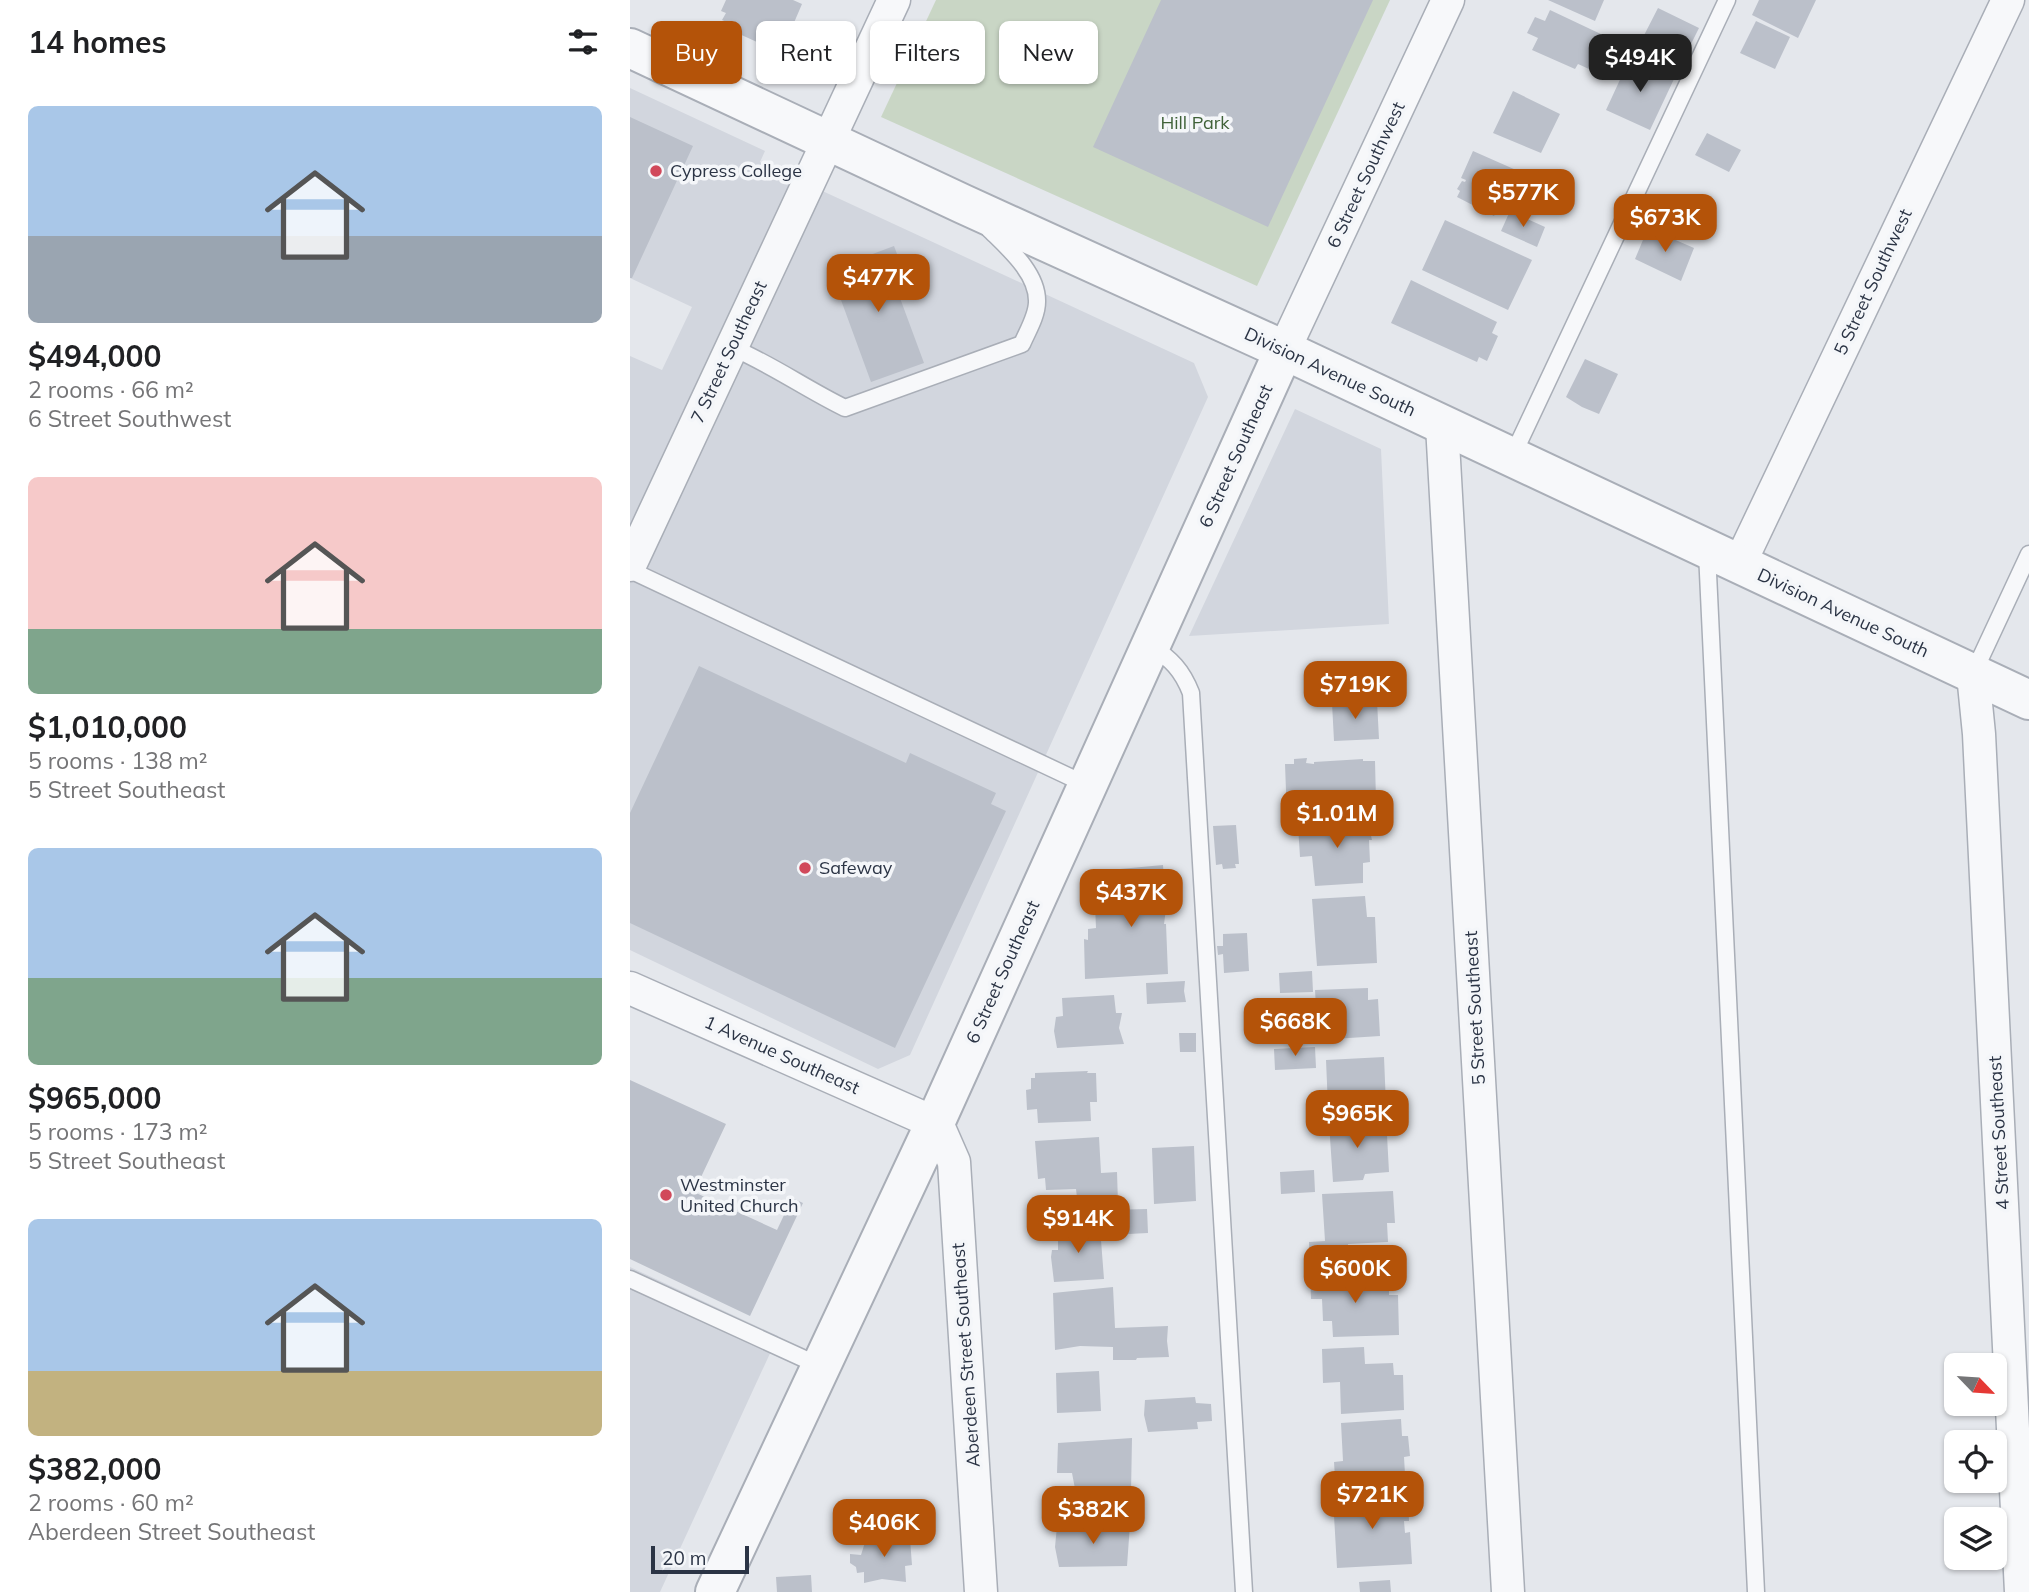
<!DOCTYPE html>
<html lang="en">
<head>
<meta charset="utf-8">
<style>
  :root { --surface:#fff; --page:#f6f6f6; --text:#202124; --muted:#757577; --accent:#b45309 }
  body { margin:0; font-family:Mulish,sans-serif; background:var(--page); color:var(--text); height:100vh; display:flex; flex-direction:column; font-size:26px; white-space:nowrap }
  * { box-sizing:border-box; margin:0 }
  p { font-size:23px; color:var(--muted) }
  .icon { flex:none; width:38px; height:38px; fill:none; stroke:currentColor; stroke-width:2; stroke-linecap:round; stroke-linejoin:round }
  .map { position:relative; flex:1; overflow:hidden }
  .panel { display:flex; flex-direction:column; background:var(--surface); width:630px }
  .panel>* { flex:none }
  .guide { position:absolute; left:21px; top:21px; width:665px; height:63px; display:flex; gap:14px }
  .needle { width:46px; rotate:115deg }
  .fabs { position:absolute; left:1314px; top:1353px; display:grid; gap:14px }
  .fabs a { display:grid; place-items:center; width:63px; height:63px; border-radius:10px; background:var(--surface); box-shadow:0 2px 5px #0004; font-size:35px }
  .scale { position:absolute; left:21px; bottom:18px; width:98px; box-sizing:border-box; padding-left:7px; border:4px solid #2b3445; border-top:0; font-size:19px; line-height:24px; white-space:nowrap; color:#2b3445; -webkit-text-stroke:5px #f4f6f9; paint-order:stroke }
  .price { position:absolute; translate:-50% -60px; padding:0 16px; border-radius:14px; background:var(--accent); color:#fff; font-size:23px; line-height:46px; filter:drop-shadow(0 2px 4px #0008) }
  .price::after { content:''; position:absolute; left:50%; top:42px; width:21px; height:16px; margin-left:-10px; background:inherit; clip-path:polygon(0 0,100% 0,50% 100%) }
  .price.selected { background:#222; color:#fff }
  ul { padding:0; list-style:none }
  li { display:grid; align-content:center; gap:14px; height:371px; padding:0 28px }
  li span { display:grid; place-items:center; height:217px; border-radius:10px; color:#555 }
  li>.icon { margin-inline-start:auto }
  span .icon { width:126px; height:126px; fill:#fffc; stroke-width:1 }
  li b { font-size:30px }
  h2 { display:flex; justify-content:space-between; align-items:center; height:84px; padding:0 28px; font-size:30px }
  .pill { padding:0 24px; border-radius:10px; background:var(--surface); box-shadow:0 2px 5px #0004; font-size:24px; line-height:63px }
  .pill.selected { background:var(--accent); color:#fff }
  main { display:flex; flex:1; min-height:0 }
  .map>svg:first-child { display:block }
  .built { fill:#d2d6de }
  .green { fill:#c9d6c5 }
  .building { fill:#bbc0ca }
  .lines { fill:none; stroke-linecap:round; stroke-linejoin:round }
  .service-casing { stroke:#a9aeb7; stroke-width:19 }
  .minor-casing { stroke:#a9aeb7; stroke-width:35 }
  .tertiary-casing { stroke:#a9aeb7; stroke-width:42 }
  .service { stroke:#f7f8fa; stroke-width:16 }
  .minor { stroke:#f7f8fa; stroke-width:32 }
  .tertiary { stroke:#f7f8fa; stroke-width:38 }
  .poi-dot { fill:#d1495b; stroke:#f4f6f9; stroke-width:2.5 }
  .labels { text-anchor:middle; stroke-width:7; stroke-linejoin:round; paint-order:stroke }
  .park-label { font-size:18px; fill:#3f6138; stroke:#f4f6f9 }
  .poi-label { font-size:18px; fill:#2b3445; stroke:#f4f6f9; text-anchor:start }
  .street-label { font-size:18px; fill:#2b3445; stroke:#f4f6f9 }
</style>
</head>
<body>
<main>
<section class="panel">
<h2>14 homes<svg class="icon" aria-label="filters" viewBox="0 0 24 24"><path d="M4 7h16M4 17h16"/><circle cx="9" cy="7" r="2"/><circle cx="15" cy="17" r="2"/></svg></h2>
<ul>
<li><span style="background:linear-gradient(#a9c7e8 60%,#9aa5b1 0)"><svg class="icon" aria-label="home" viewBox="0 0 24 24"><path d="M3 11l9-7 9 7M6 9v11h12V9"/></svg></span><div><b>$494,000</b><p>2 rooms · 66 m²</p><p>6 Street Southwest</p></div></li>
<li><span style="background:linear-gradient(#f6c9c9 70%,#7fa58c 0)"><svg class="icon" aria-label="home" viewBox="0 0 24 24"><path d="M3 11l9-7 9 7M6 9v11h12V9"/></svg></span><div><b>$1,010,000</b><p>5 rooms · 138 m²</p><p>5 Street Southeast</p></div></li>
<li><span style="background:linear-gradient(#a9c7e8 60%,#7fa58c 0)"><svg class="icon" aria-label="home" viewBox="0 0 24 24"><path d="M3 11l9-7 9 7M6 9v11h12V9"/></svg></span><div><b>$965,000</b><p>5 rooms · 173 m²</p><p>5 Street Southeast</p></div></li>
<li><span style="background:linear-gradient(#a9c7e8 70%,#c2b280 0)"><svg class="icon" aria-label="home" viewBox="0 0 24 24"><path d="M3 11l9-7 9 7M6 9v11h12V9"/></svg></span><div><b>$382,000</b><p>2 rooms · 60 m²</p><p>Aberdeen Street Southeast</p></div></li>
</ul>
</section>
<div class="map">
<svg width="1399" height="1592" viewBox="0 0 1399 1592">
  <rect width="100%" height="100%" fill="#e4e7ec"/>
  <path class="built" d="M0 88 135 151 130 162 564 363 578 397 280 1055 248 1069 0 950V356L32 370 62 307 0 278Z
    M665 409 751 449 759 624 559 636Z
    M0 1267 148 1336 30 1592H0Z"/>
  <path class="green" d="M306 0H760L627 286 251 117Z"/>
  <path class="building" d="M96 0H163L172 4 151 53 105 32 108 27 92 20 96 13 91 11Z
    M531 0H743L638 227 463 147Z
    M918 0H974L965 21Z
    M1129 0H1186L1168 38 1122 15Z
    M1028 8 1069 28 1050 66 1008 47Z
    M920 10 975 36 959 69 948 64 945 69 902 50 908 38 897 33 905 17 915 21Z
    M1126 21 1160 37 1145 69 1110 53Z
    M1000 58 1044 79 1020 130 976 110Z
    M883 91 930 114 911 153 863 133Z
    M0 117 63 146 2 278H0Z
    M1077 133 1111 150 1099 172 1065 155Z
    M843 151 886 170 864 216 827 197 830 191 827 189 832 181 835 182 836 180 831 178Z
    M880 211 915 227 907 247 871 231Z
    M815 220 902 260 878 310 792 270Z
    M1018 228 1064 248 1051 281 1005 259Z
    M264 246 272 267 260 271 294 363 241 382 200 270Z
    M781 280 867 322 862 333 868 336 857 361 849 357 847 362 761 323Z
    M955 359 988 374 969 414 952 407 936 397Z
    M69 666 276 763 280 753 366 793 361 804 376 811 265 1048 0 923V813Z
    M747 701 749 739 704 741 702 703Z
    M677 758 676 763 684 764V762L733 759V761H745L746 801 690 802V816L657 818 655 764H664V759Z
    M737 818 742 840H739L740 862 733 863V883L685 886 682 856 670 857 668 826H680V822Z
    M606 825 609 864H605L606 868 593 869 592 864 586 865 583 826Z
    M533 865 536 909 534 924H536L538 974 455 979 454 939 458 940V929L466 928 465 905 491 903 490 869Z
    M735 896 737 917H745L747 963 687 966 682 899Z
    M617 933 619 971 594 973 593 954 588 955 587 946H593V934Z
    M682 971 683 992 650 993 649 973Z
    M555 981 554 991 556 1002 517 1004 516 983Z
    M738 988V1000L748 999 750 1036 688 1040 685 990Z
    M484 995 486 1013H492L489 1028 494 1044 427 1048 424 1031 426 1017 433 1016 432 998Z
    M549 1033H566V1052H550Z
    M685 1047 686 1068 645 1070 644 1049Z
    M754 1057 756 1105 698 1107 696 1060Z
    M458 1071 457 1073H466L467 1102H460L461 1121 408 1123 407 1109 397 1110 396 1090 401 1089V1078H405V1073Z
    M0 1080 96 1124 64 1192 147 1230 162 1198 173 1203 120 1316 0 1259Z
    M747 1119 748 1135H757L759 1172 735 1174 733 1180 703 1182 699 1123Z
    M469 1137 471 1173 487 1172 488 1204 448 1206 446 1189 416 1190 415 1178 408 1179 405 1141Z
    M564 1146 566 1201 524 1204 522 1148Z
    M684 1170 685 1192 651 1194 650 1172Z
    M763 1191 765 1223H757L758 1242 718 1244 719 1262 680 1265 679 1242 695 1241 692 1194Z
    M517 1209 518 1233 479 1235 478 1210Z
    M470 1227 474 1279 424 1282 421 1257 422 1250H428V1229Z
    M724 1269V1287L759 1285V1295H768L769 1335 703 1337 702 1321H693L692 1299H681L680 1271Z
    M483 1287 485 1328 538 1326 537 1341 539 1357 507 1358 506 1360H483V1347L450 1346 425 1350 423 1293Z
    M734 1347 735 1364 763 1363 764 1375H773L774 1410 711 1414 710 1382 693 1383 692 1349Z
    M469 1371 471 1411 427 1413 426 1373Z
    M565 1397 566 1403 581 1404 582 1421 567 1422 568 1429 518 1432 514 1415 515 1400Z
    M771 1419 772 1436H778L780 1456 774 1457 775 1474 750 1475 751 1490 706 1493 704 1462 713 1461 711 1423Z
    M502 1438 501 1493 446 1494 442 1473H427L428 1443Z
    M778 1494 779 1521H774L775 1533 780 1532 782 1564 707 1568 703 1498Z
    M500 1524 497 1566 429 1567 425 1547 427 1526Z
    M237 1536H273V1539H280L282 1565 275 1566 276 1582 252 1579 234 1583V1572L227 1573 226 1567 220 1563V1554L231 1555Z
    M181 1575 182 1592H147L146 1577Z
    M760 1580 761 1592H730L729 1582Z"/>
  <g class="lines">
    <g class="service-casing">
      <path id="service" d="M101 347C141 364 176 389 215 408L392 344C397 332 407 316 407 302 408 273 377 247 359 229
        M882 457 1097 0
        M1077 552 1126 1592
        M0 570 457 785
        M521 646C541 659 552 670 561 693L614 1592
        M1343 674 1399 554
        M0 1279 190 1366"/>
    </g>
    <g class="minor-casing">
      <path id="minor" d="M654 350 818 0
        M812 425 878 1592
        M0 565 264 0
        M1109 565 1378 0
        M1343 674 1349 734 1391 1592
        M0 988 305 1123 310 1130 324 1162 351 1592"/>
    </g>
    <g class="tertiary-casing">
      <path id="tertiary" d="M0 48 333 204 654 350 1399 700
        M85 1592 305 1123 654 350"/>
    </g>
    <use href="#service" class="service"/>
    <use href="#minor" class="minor"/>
    <use href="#tertiary" class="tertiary"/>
  </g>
  <g class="poi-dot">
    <circle cx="26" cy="171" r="7"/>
    <circle cx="175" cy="868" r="7"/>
    <circle cx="36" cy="1195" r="7"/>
  </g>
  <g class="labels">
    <g class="park-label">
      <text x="565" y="129">Hill Park</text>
    </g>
    <g class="poi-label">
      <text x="40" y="177">Cypress College</text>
      <text x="189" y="874">Safeway</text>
      <text x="50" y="1191">Westminster<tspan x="50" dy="21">United Church</tspan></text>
    </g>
    <g class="street-label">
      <text transform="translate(736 175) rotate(-65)" y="6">6 Street Southwest</text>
      <text transform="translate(1243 282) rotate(-65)" y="6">5 Street Southwest</text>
      <text transform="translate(99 352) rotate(-65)" y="6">7 Street Southeast</text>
      <text transform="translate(700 372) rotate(25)" y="6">Division Avenue South</text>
      <text transform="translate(606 456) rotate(-66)" y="6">6 Street Southeast</text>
      <text transform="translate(1213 613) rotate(25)" y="6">Division Avenue South</text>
      <text transform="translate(373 972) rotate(-66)" y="6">6 Street Southeast</text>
      <text transform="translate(845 1008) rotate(-93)" y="6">5 Street Southeast</text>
      <text transform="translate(152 1055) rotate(24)" y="6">1 Avenue Southeast</text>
      <text transform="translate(1369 1133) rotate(-93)" y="6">4 Street Southeast</text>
      <text transform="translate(336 1355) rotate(-94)" y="6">Aberdeen Street Southeast</text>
    </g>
  </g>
</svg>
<div class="fabs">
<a><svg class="needle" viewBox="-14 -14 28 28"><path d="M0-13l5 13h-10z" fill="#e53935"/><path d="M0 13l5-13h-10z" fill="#757577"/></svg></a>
<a><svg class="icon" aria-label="locate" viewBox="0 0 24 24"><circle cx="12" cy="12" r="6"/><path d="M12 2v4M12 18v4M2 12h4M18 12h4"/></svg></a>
<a><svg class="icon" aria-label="layers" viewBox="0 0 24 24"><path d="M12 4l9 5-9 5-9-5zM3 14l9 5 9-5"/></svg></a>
</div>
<div class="scale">20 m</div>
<b class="price selected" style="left:1010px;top:94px">$494K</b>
<b class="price" style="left:893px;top:229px">$577K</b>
<b class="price" style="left:1035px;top:254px">$673K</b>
<b class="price" style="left:248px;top:314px">$477K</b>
<b class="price" style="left:725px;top:721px">$719K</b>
<b class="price" style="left:707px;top:850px">$1.01M</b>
<b class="price" style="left:501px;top:929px">$437K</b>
<b class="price" style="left:665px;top:1058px">$668K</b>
<b class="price" style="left:727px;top:1150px">$965K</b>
<b class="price" style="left:448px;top:1255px">$914K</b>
<b class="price" style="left:725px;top:1305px">$600K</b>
<b class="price" style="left:742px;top:1531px">$721K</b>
<b class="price" style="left:463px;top:1546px">$382K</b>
<b class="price" style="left:254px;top:1559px">$406K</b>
<div class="guide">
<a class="pill selected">Buy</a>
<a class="pill">Rent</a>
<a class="pill">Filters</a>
<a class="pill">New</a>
</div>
</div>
</main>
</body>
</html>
